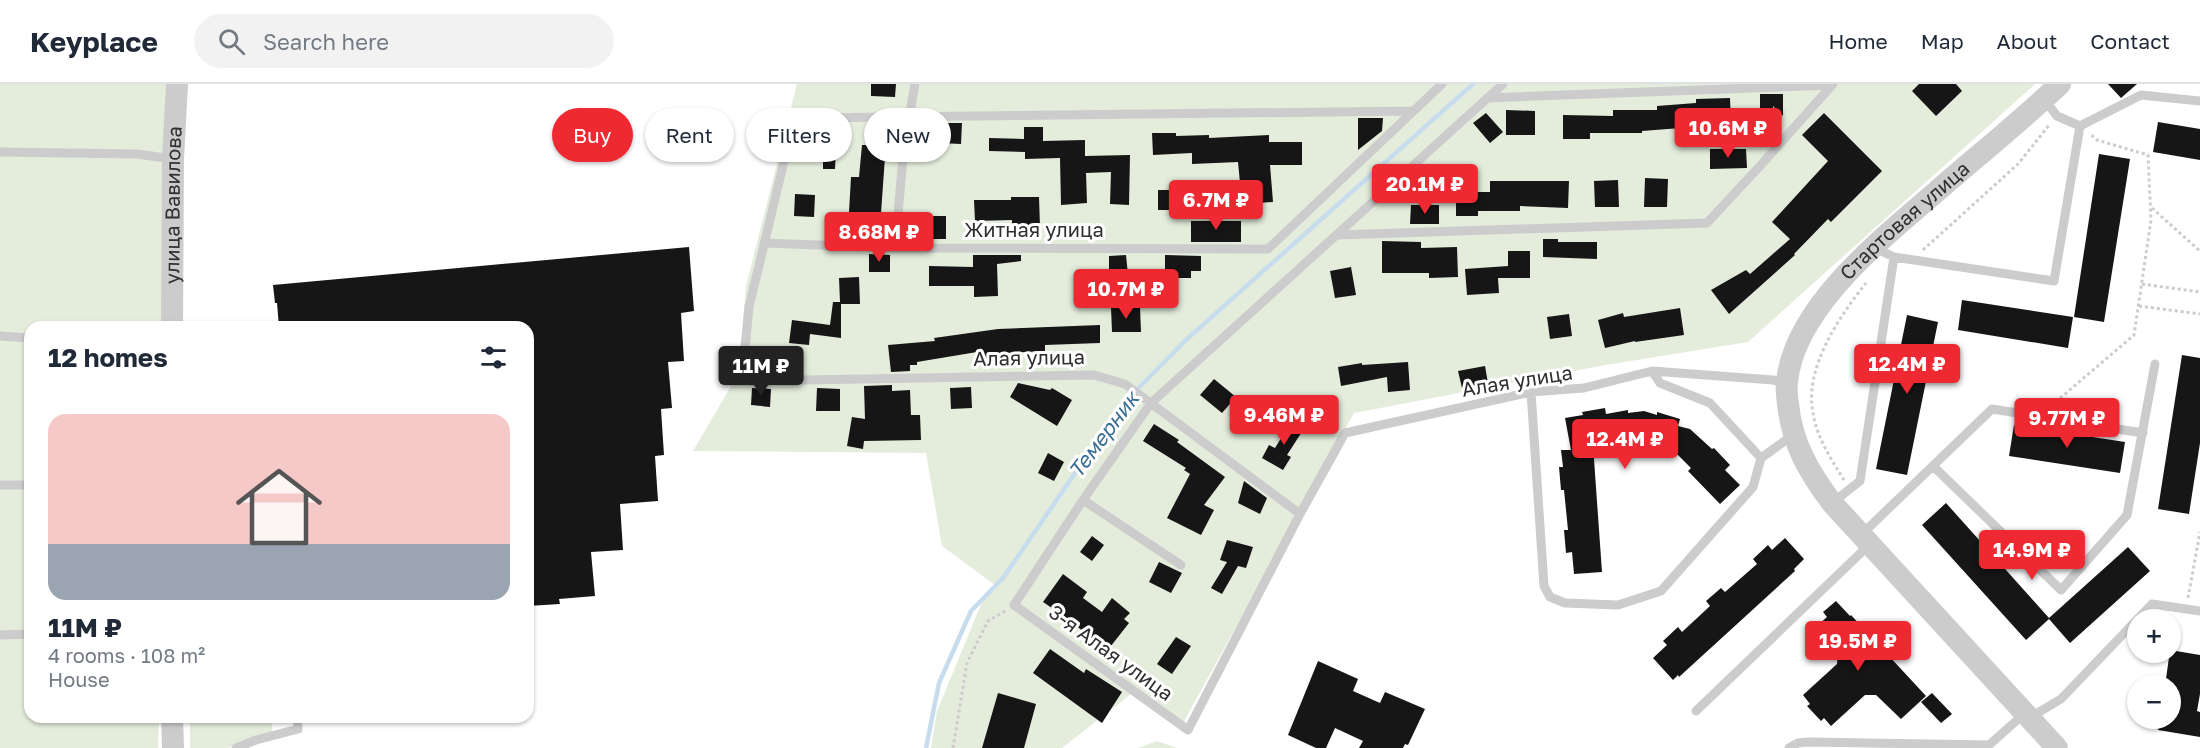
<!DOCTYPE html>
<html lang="en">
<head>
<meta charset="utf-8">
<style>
  :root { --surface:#fff; --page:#f2f2f3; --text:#1f2937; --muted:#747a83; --line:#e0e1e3; --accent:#ee2931 }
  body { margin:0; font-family:"Golos Text",sans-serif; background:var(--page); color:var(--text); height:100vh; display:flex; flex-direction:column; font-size:22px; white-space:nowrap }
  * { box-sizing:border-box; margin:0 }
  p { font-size:20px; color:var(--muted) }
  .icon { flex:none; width:33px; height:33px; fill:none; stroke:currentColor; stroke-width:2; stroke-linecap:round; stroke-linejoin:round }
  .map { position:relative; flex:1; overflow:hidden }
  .details { position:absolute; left:24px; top:237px; width:510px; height:402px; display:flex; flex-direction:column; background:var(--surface); border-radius:18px; box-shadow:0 2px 4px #0004 }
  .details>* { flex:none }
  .guide { position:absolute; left:552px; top:24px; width:570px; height:54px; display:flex; gap:12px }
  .fabs { position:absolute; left:2127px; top:525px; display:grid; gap:12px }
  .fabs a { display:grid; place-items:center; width:54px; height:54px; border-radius:50%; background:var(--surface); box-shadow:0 2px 4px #0004; font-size:30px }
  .price { position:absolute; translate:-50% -51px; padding:0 14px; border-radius:6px; background:var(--accent); color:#fff; font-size:20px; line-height:39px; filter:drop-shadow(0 2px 3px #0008) }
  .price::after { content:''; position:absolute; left:50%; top:36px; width:18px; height:14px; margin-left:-9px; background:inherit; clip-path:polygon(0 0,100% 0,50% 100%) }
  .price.selected { background:#222; color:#fff }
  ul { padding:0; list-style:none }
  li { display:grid; align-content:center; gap:12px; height:318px; padding:0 24px }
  li span { display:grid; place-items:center; height:186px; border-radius:18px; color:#555 }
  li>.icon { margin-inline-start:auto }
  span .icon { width:108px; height:108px; fill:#fffc; stroke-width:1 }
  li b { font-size:26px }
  h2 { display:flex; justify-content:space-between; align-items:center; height:72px; padding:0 24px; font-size:26px }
  .tag { padding:0 21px; border-radius:27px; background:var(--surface); box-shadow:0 2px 4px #0004; font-size:21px; line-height:54px }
  .tag.selected { background:var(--accent); color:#fff }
  header { display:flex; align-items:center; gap:36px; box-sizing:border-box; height:84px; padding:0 30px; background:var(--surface); border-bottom:2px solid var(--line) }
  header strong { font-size:28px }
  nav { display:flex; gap:33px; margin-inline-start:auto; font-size:21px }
  .search { width:420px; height:54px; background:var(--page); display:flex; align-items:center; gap:15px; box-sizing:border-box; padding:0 21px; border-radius:33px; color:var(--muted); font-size:22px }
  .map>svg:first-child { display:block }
  .green { fill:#e4eddc }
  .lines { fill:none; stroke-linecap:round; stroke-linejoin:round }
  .stream { stroke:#c7ddee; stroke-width:4.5 }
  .building { fill:#161616 }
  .path { stroke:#ccc; stroke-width:3; stroke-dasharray:3 3; stroke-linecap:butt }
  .service { stroke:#ccc; stroke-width:9 }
  .tertiary { stroke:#ccc; stroke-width:22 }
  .labels { text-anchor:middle; stroke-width:6; stroke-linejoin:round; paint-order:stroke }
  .street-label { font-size:20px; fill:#2f2f2f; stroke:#fff }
  .water-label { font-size:21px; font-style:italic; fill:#396e95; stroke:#fff }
</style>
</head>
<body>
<header>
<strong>Keyplace</strong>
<div class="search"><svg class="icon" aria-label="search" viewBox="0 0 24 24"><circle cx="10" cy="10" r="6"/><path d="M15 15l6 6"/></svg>Search here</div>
<nav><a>Home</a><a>Map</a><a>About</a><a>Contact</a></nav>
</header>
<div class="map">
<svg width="2200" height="664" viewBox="0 0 2200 664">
  <rect width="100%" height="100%" fill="#fff"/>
  <path class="green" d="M0 0H169L170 243H30V633H159L158 664H0Z
    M797 0H2035L1748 258 1600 282 1354 329 1183 639 1136 606 1062 664H931L937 627 982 518 995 501 942 462 926 369 693 367 738 290 746 202Z
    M190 633H272V648L228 664H190Z
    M1157 657 1177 664H1138Z"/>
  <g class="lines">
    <path class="stream" d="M926 664 939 599 971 527 1003 494 1122 321 1187 255 1473 0"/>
  </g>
  <path class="building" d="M871 0H896L895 13 871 12Z
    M1919 0H1956L1962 7 1936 32 1912 7Z
    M2108 0H2137L2121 14Z
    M1760 10H1783V32L1773 22 1775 55 1773 58 1753 59 1752 31 1760 30Z
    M1730 14 1731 39 1694 41V43L1642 47V49H1590V55H1563V31L1613 32V26H1657V22L1696 19V15Z
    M1506 26 1535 27V51H1506Z
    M1486 29 1503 48 1490 59 1473 39Z
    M1824 29 1882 87 1831 138 1828 135 1794 170 1795 171 1729 230 1711 206 1746 186 1750 190 1790 155 1772 138 1828 77 1802 51Z
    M1358 34H1383L1382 47 1358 66Z
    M2158 38 2200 45V76L2153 68Z
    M939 39H962L961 60 939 59Z
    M866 40H891V59H886L881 129 849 128 851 93H859L862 61H866Z
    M1024 43H1043V57L1085 56V72L1130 71 1129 121 1110 120 1111 88 1086 89 1087 119 1061 121 1060 74 1025 75V68L989 67V54L1024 55Z
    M1152 49H1176V52L1209 51V54L1269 51V58H1302V81H1270L1273 118 1242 120 1238 78 1192 80V69L1153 71Z
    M823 65 836 66 835 85H823Z
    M1710 65H1746L1747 84 1710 85Z
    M2099 70 2130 75 2104 238 2074 233Z
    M1645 94 1668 95 1667 123H1644Z
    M1618 96 1619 123H1595L1594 97Z
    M1490 97H1569L1568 124 1520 122V127H1478V132H1456V108H1490Z
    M1158 106H1178V126H1158Z
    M795 110 815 111 814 133 794 132Z
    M1011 113H1039L1040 143H1012V136L975 137 974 116H1011Z
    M1411 121H1439V140H1410Z
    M913 132H946V155H912Z
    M1191 137H1241V158H1191Z
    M1543 155H1558V158H1597V175L1543 173Z
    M1382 157 1421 158V164L1457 163 1458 193 1429 194V189H1382Z
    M689 163 694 227 681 229 684 277 668 278 672 324 661 325 664 371 655 372 658 417 620 420 623 466 591 468 595 512 559 515 560 520 528 522V243H279L277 219H275L273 201Z
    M1508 167H1530V194H1498L1499 209 1467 211 1465 185 1508 182Z
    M869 170 890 171V188H869Z
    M973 171H1021V177L997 180 998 212 974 213V202H929V182L973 183Z
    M1126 171 1128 191 1109 193V172Z
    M1165 171 1201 172V187H1191V194H1165Z
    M1351 183 1356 211 1335 214 1330 187Z
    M859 193 860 220H841V254L810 250 809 261 789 259 792 236 830 241 833 218H840L839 194Z
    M1962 216 2073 233 2068 264 1958 246Z
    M1111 223H1140L1141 248H1112Z
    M1680 224 1684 251 1635 258V257L1605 264 1598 236 1623 229 1624 233Z
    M1569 230 1572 252 1550 255 1547 233Z
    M1907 231 1938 238 1907 391 1876 385Z
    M1100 241V259L1045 261V267L1005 269 1006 274 979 278 977 268 917 278V281H910V287L891 288 888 261 935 257 934 254 998 245Z
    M763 271 777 273 775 290H761Z
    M2182 271 2200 274V359L2189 430 2158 425Z
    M1408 278 1410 306 1388 308 1387 293 1341 302 1338 283 1362 279V281Z
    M1485 282 1488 299 1462 304 1458 287Z
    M1214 295 1236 313 1222 329 1200 311Z
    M1018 299 1050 306 1052 304 1072 316 1057 342 1010 313Z
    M892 301V307L910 306 911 331H920L921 356 864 357 863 365 847 362 852 333 865 335 864 302Z
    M971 303 972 324 951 325 950 304Z
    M752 304 771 305 770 323 751 321Z
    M817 304 840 305V327H816Z
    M1605 324 1606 330 1628 326V329L1644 327 1657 331V328L1680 335 1678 342 1690 345 1712 365 1714 364 1730 381 1725 386 1740 401 1720 420 1688 387 1691 384 1678 371 1626 354 1593 361 1602 488 1574 490 1572 468 1566 469 1564 446H1568L1564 406H1561L1559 383H1563L1561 366H1571L1565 334 1583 331 1582 328Z
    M1293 335 1305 343 1287 371 1291 373 1283 386 1262 374 1269 361 1275 364Z
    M1154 340 1179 356 1177 358 1225 393 1204 421 1214 426 1201 451 1167 434 1190 390 1184 386 1186 384 1143 357Z
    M2014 341 2125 358 2120 389 2009 372Z
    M1048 369 1064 378 1054 397 1038 389Z
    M1244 397 1267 414 1260 430 1238 419Z
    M1946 419 2049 534 2128 463 2150 487 2070 559 2049 535 2026 556 1922 441Z
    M1092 452 1104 461 1092 477 1080 468Z
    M1785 454 1804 475 1794 485 1795 487 1679 593 1678 591 1673 596 1653 574 1667 561 1663 557 1678 543 1682 548 1710 522 1706 517 1721 504 1725 508 1757 480 1753 475 1768 461 1772 466Z
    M1227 456 1253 463 1246 484 1238 482 1222 510 1211 504 1227 478 1220 476Z
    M1159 478 1182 489 1171 509 1149 498Z
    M1063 490 1087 508 1083 514 1102 528 1112 514 1130 529 1124 535 1129 539 1107 567 1068 535 1043 518Z
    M1836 517 1850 532 1851 531 1926 612 1901 635 1876 611H1865L1831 642 1824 634 1821 637 1807 622 1810 620 1803 611 1837 580 1838 569 1816 543 1827 533 1823 528Z
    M1176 553 1191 562 1172 590 1157 580Z
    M1050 565 1084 589 1086 585 1122 608 1102 639 1033 589Z
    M2170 566 2200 571V610L2197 627 2200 628V653L2158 646 2160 634H2170V602H2165Z
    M1318 577 1358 595 1353 607 1380 619 1385 608 1425 625 1408 661 1405 660 1403 664H1359L1363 657 1335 644 1326 664H1316L1288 651Z
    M998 609 1036 620 1024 664H982Z
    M1932 609 1952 630 1941 639 1921 618Z"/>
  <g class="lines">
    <path class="path" d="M2152 124 2200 167
      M1923 166 2018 80 2050 40
      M2142 200 2200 208
      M2139 222 2200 230
      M2051 322 2134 251 2151 136 2148 71 2097 56 2089 49
      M1844 396C1831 375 1817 354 1813 329 1804 284 1839 233 1866 199
      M2188 514 2200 448
      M953 664 967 579 988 537 1005 527"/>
    <path class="service" d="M1487 14 1832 1
      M2080 42 2141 11 2200 17
      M0 68 137 70 173 75
      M1337 151 1707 139 1760 82 1833 0
      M764 159 895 164 1268 165 1442 0
      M895 164 904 62 915 0
      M1875 164 1894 173 2054 197 2080 42 2057 32 2044 15
      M0 252 30 254
      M744 276 749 223 787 65 795 42 807 34 1412 27
      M1652 287 1660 299 1710 319 1761 374 1793 351
      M750 297 1094 291 1125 300 1300 430 1345 349 1531 308 1584 304 1652 287 1773 296 1786 299
      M1531 308 1544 502 1550 513 1565 519 1618 521 1661 507 1753 403 1761 374
      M1933 382 2061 506 2127 431 2155 280
      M0 401H30
      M1083 416 1181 481
      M1832 419 1860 397 1894 173
      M1300 430 1188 646 1014 521 1083 416 1151 319 1503 0
      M1861 451 1992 325 2143 349
      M0 551 30 550
      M1696 627 1869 461
      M2029 634 2061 615 2152 520 2200 527
      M236 664 256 656 298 645 297 633
      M1789 664 1798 659 1808 658 1989 661 2025 629"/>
    <g class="tertiary">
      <path id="s1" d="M172 243 173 75 177 0"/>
      <path d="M172 633 173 664"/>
      <path id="s2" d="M2057 664 1832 419C1809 388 1792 360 1788 320 1787 313 1786 305 1787 298 1794 223 1883 154 1936 108 1977 72 2020 38 2060 0"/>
    </g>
  </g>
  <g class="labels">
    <g class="street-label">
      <text dy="7" stroke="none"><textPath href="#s1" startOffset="122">улица Вавилова</textPath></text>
      <text dy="7" stroke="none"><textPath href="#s2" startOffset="669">Стартовая улица</textPath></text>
      <text x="1034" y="153">Житная улица</text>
      <text transform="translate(1029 274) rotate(-1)" y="7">Алая улица</text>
      <text transform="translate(1517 297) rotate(-9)" y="7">Алая улица</text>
      <text transform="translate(1111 569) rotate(36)" y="7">3-я Алая улица</text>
    </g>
    <g class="water-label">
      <text transform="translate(1104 351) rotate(-53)" y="7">Темерник</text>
    </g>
  </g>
</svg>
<div class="fabs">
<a>+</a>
<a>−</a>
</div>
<b class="price" style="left:1728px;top:75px">10.6M ₽</b>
<b class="price" style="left:1425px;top:131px">20.1M ₽</b>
<b class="price" style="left:1216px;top:147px">6.7M ₽</b>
<b class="price" style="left:879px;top:179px">8.68M ₽</b>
<b class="price" style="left:1126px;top:236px">10.7M ₽</b>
<b class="price" style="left:1907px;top:311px">12.4M ₽</b>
<b class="price selected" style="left:761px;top:313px">11M ₽</b>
<b class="price" style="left:1284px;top:362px">9.46M ₽</b>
<b class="price" style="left:2067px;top:365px">9.77M ₽</b>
<b class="price" style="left:1625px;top:386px">12.4M ₽</b>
<b class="price" style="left:2032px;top:497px">14.9M ₽</b>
<b class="price" style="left:1858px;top:588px">19.5M ₽</b>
<div class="guide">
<a class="tag selected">Buy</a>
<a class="tag">Rent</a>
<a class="tag">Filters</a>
<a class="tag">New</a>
</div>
<section class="details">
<h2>12 homes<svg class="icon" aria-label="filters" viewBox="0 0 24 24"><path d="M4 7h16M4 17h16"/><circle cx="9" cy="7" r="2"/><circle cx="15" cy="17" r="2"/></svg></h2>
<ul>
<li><span style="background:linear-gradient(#f6c9c9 70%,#9aa5b1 0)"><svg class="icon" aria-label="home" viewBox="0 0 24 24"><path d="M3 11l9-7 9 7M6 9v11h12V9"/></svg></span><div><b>11M ₽</b><p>4 rooms · 108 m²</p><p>House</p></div></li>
</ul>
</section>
</div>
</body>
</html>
